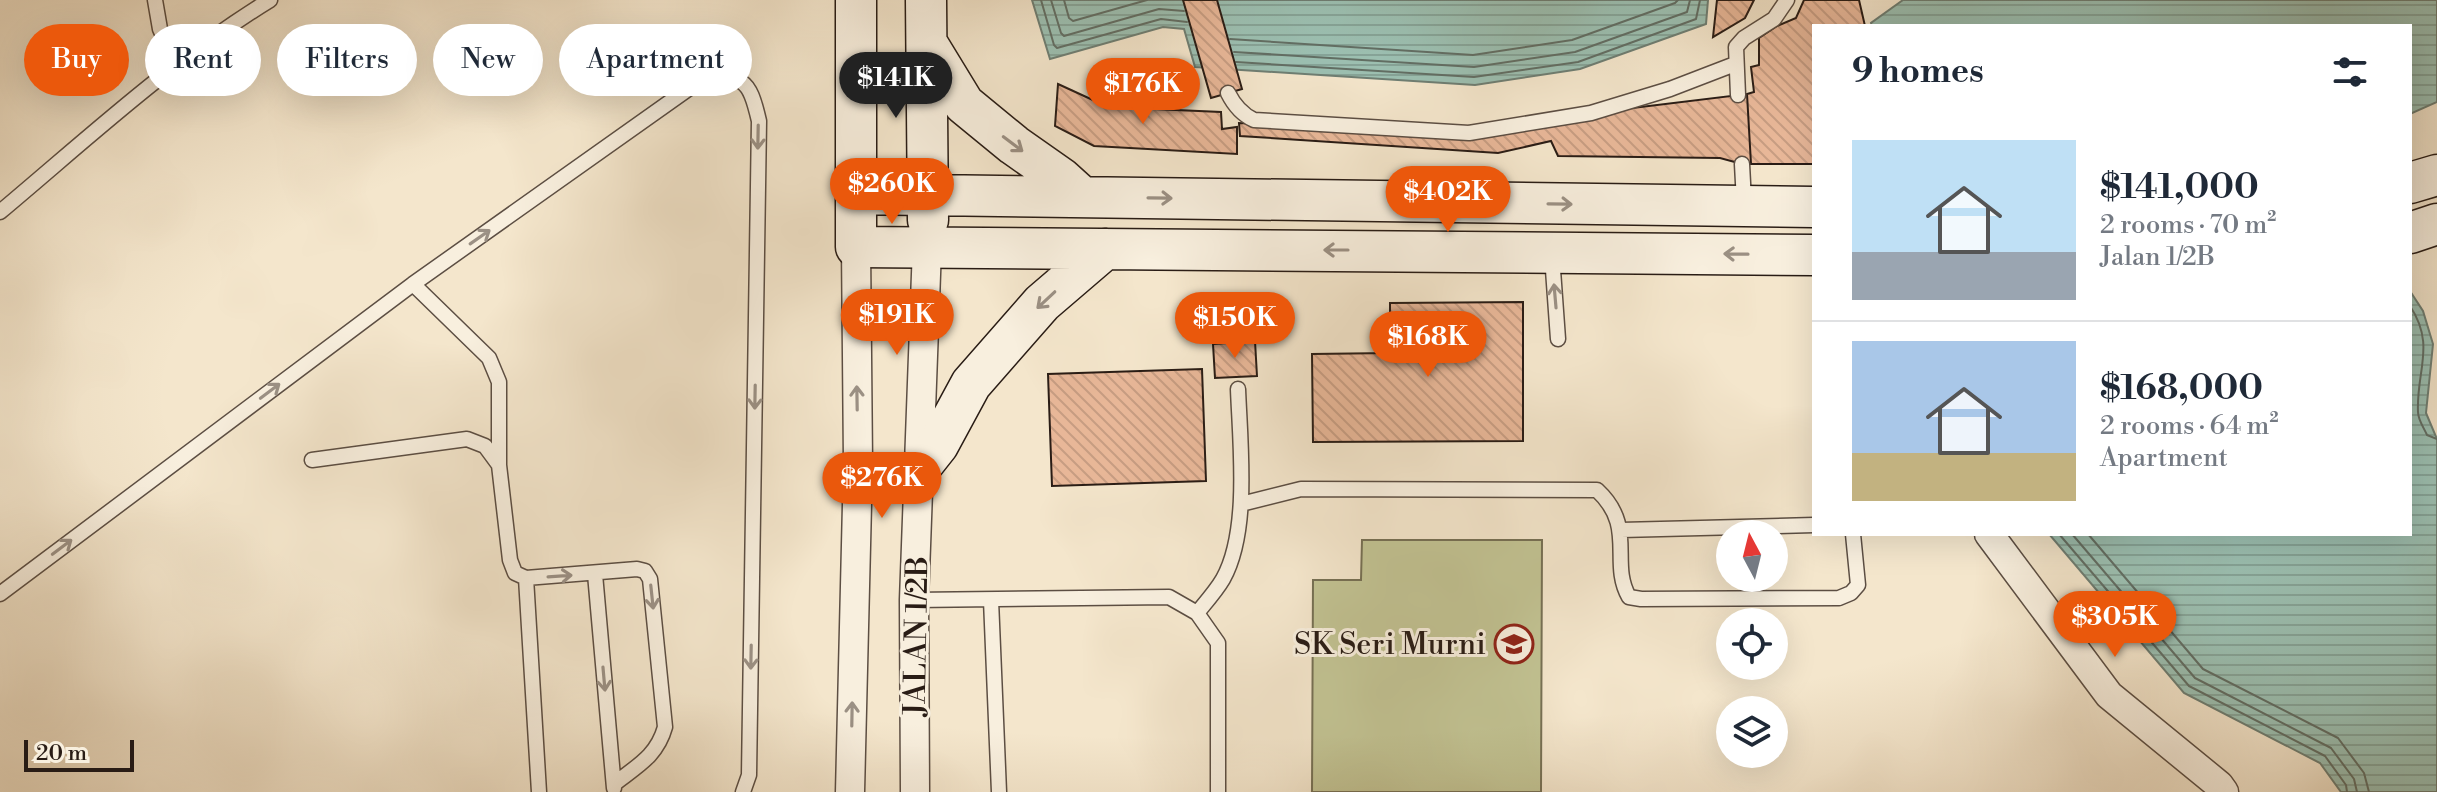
<!DOCTYPE html>
<html lang="en">
<head>
<meta charset="utf-8">
<style>
  :root { --surface:#fff; --page:#f6f6f7; --text:#1f2937; --muted:#747a83; --line:#e0e1e3; --accent:#ea580c }
  body { margin:0; font-family:"Libre Bodoni",serif; background:var(--page); color:var(--text); height:100vh; display:flex; flex-direction:column; font-size:30px; white-space:nowrap }
  * { box-sizing:border-box; margin:0 }
  p { font-size:26px; color:var(--muted) }
  .icon { flex:none; width:44px; height:44px; fill:none; stroke:currentColor; stroke-width:2; stroke-linecap:round; stroke-linejoin:round }
  .map { position:relative; flex:1; overflow:hidden }
  .sheet { position:absolute; left:1812px; top:24px; width:600px; height:512px; display:flex; flex-direction:column; background:var(--surface); border-radius:0px; box-shadow:0 8px 32px #0002 }
  .sheet>* { flex:none }
  .top-card { position:absolute; left:24px; top:24px; width:760px; height:72px; display:flex; gap:16px }
  .needle { width:52px; rotate:353deg }
  .fabs { position:absolute; left:1716px; top:520px; display:grid; gap:16px }
  .fabs a { display:grid; place-items:center; width:72px; height:72px; border-radius:50%; background:var(--surface); box-shadow:0 8px 32px #0002; font-size:40px }
  .scale { position:absolute; left:24px; bottom:20px; width:110px; box-sizing:border-box; padding-left:8px; border:4px solid #291c15; border-top:0; font-size:22px; line-height:28px; white-space:nowrap; color:#291c15; -webkit-text-stroke:6px #f8efde; paint-order:stroke }
  .price { position:absolute; translate:-50% -68px; padding:0 18px; border-radius:28px; background:var(--accent); color:#fff; font-size:26px; line-height:52px; filter:drop-shadow(0 2px 4px #0008) }
  .price::after { content:''; position:absolute; left:50%; top:48px; width:24px; height:18px; margin-left:-12px; background:inherit; clip-path:polygon(0 0,100% 0,50% 100%) }
  .price.on { background:#222; color:#fff }
  ul { padding:0; list-style:none }
  li { display:flex; align-items:center; gap:24px; height:200px; padding:0 40px }
  li+li { border-top:2px solid var(--line) }
  li span { display:grid; place-items:center; flex:none; width:224px; height:160px; border-radius:0px; color:#555 }
  li>.icon { margin-inline-start:auto }
  span .icon { width:96px; height:96px; fill:#fffc; stroke-width:1 }
  li b { font-size:34px }
  h2 { display:flex; justify-content:space-between; align-items:center; height:96px; padding:0 40px; font-size:34px }
  .chip { padding:0 28px; border-radius:36px; background:var(--surface); box-shadow:0 8px 32px #0002; font-size:28px; line-height:72px }
  .chip.on { background:var(--accent); color:#fff }
  .map>svg:first-child { display:block }
  .green { fill:#c2c393; stroke:#767054; stroke-width:2 }
  .water { fill:url(#water-rules); stroke:#6e7e73; stroke-width:2 }
  .lines { fill:none; stroke-linecap:round; stroke-linejoin:round }
  .shore { stroke:#626e64; stroke-width:2 }
  .building { fill:url(#building-back-hatch); stroke:#291c15; stroke-width:2 }
  .lane-casing { stroke:#5c4e43; stroke-width:17 }
  .street-casing { stroke:#5c4e43; stroke-width:31 }
  .secondary-casing { stroke:#291c15; stroke-width:43 }
  .lane { stroke:#f8efde; stroke-width:14 }
  .street { stroke:#f8efde; stroke-width:28 }
  .secondary { stroke:#f8efde; stroke-width:40 }
  .oneway { stroke:#9b9084 }
  .labels { text-anchor:middle; stroke-width:6; stroke-linejoin:round; paint-order:stroke }
  .street-label { font-size:30px; fill:#291c15; stroke:#f8efde }
  .poi-label { font-size:30px; fill:#291c15; stroke:#f8efde; text-anchor:end }
</style>
</head>
<body>
<div class="map">
<svg width="2437" height="792" viewBox="0 0 2437 792">
  <defs>
    <pattern id="water-rules" width="6" height="5" patternUnits="userSpaceOnUse" patternTransform="scale(2)"><rect width="6" height="5" fill="#9cc0b2"/><path d="M0 2.5h6" fill="none" stroke="#86a498"/></pattern>
    <pattern id="building-back-hatch" width="6" height="6" patternUnits="userSpaceOnUse" patternTransform="scale(2)"><rect width="6" height="6" fill="#e8b798"/><path d="M-1 5l2 2M0 0l6 6M5-1l2 2" fill="none" stroke="#c79d82"/></pattern>
  </defs>
  <rect width="100%" height="100%" fill="#f4e6cc"/>
  <filter id="stains"><feTurbulence type="fractalNoise" baseFrequency=".0025" numOctaves="4"/><feColorMatrix values="0 0 0 0 .2 0 0 0 0 .09 0 0 0 0 .02 0 0 0 .5 -.17"/></filter>
  <radialGradient id="worn" r=".72"><stop offset=".6" stop-color="#630" stop-opacity="0"/><stop offset="1" stop-color="#630" stop-opacity=".3"/></radialGradient>
  <path class="green" d="M1362 540H1542L1541 792H1312L1313 580H1361Z"/>
  <path class="water" d="M1032 0H1708L1706 24 1580 69 1475 85 1195 67 1184 29 1163 27 1050 59Z
    M1903 0H2437V102L2410 114V26H1872L1871 23Z
    M2410 291 2423 311 2433 344 2426 413 2437 439V792H2341L2320 763 2184 693 2049 534H2410Z"/>
  <g class="lines">
    <path class="shore" d="M1041 0 1054 45 1057 48 1161 19 1187 22
      M1051 0 1061 33 1064 36 1159 9 1184 11
      M1064 0 1069 18 1073 21 1147 0
      M1230 39 1473 55 1572 40 1675 3 1678 0
      M1234 52 1474 67 1575 52 1687 12 1690 0
      M1236 62 1474 77 1578 62 1696 19 1700 0
      M2410 306C2436 345 2416 371 2418 412 2418 420 2424 428 2427 435L2437 439
      M2059 534 2189 686 2325 756 2346 785 2347 792
      M2072 534 2195 678 2331 748 2354 779 2357 792
      M2088 534 2203 669 2338 738 2364 773 2369 792"/>
  </g>
  <path class="building" d="M1183 0H1217L1242 89 1211 98Z
    M1717 0H1754L1745 18 1713 37Z
    M1804 0H1859L1865 26H1814V164H1751L1747 94 1754 92 1751 67 1759 65V38L1777 26 1796 18Z
    M1058 84 1108 107 1221 112 1222 129 1237 127V154L1094 146 1055 126Z
    M1747 94 1751 164H1742L1720 158 1558 156 1551 141 1498 153 1240 136 1239 123 1488 137 1616 110Z
    M1523 302V441L1313 442 1312 354 1390 353V303Z
    M1255 341 1257 376 1215 378 1213 344Z
    M1202 369 1206 481 1052 486 1048 374Z"/>
  <g class="lines">
    <g class="lane-casing">
      <path id="lane" d="M155 0 160 29 176 65
        M1228 93C1234 105 1241 114 1254 120L1469 133 1591 113 1670 89 1735 64
        M1738 95 1736 47 1744 38 1774 19 1787 0
        M1742 164 1744 202
        M0 212C87 139 172 60 270 0
        M1552 256 1558 339
        M413 284 489 358 499 382V464
        M312 460 467 439 485 446 499 465 510 560 515 573 526 578 637 569 645 571 650 579 665 727C657 756 637 766 614 784
        M1241 504 1301 489 1597 490C1637 527 1609 562 1629 597L1641 599 1839 598 1851 593 1858 585 1853 534
        M1621 530 1814 525
        M595 574 614 788
        M526 578 539 792
        M0 594 413 284 698 82C743 73 749 78 759 121L749 775 743 792
        M914 600 1169 597 1197 613 1218 643V792
        M991 600 999 792
        M1197 613C1206 602 1216 591 1223 579 1250 531 1240 443 1238 389"/>
    </g>
    <g class="street-casing">
      <path id="street" d="M1989 534 2109 695 2219 785 2224 792
        M850 792 858 463 856 247
        M915 792 914 600 927 247"/>
    </g>
    <g class="secondary-casing">
      <path id="secondary" d="M856 0V247L1814 255
        M926 0 928 220
        M928 45 964 104 1014 145 1061 178 1082 197
        M2410 183 2437 175
        M856 194 1814 207
        M2410 233 2437 224
        M919 469 938 445 971 384 1042 303 1105 249"/>
    </g>
    <use href="#lane" class="lane"/>
    <use href="#street" class="street"/>
    <use href="#secondary" class="secondary"/>
  </g>
  <defs><path id="oneway-shaft" d="M-6 0H5M1.5-3L5.5 0L1.5 3" fill="none" stroke-width="1.6" stroke-linecap="round" stroke-linejoin="round" transform="scale(2)"/></defs>
  <g class="oneway">
    <use href="#oneway-shaft" transform="translate(758 137) rotate(91)"/>
    <use href="#oneway-shaft" transform="translate(1013 144) rotate(37)"/>
    <use href="#oneway-shaft" transform="translate(1160 198) rotate(1)"/>
    <use href="#oneway-shaft" transform="translate(1560 204) rotate(1)"/>
    <use href="#oneway-shaft" transform="translate(480 237) rotate(-35)"/>
    <use href="#oneway-shaft" transform="translate(1336 250) rotate(-180)"/>
    <use href="#oneway-shaft" transform="translate(1736 254) rotate(-179)"/>
    <use href="#oneway-shaft" transform="translate(1555 296) rotate(-95)"/>
    <use href="#oneway-shaft" transform="translate(1046 300) rotate(137)"/>
    <use href="#oneway-shaft" transform="translate(270 391) rotate(-37)"/>
    <use href="#oneway-shaft" transform="translate(755 397) rotate(91)"/>
    <use href="#oneway-shaft" transform="translate(857 398) rotate(-91)"/>
    <use href="#oneway-shaft" transform="translate(62 547) rotate(-37)"/>
    <use href="#oneway-shaft" transform="translate(560 576) rotate(-4)"/>
    <use href="#oneway-shaft" transform="translate(652 597) rotate(84)"/>
    <use href="#oneway-shaft" transform="translate(751 657) rotate(91)"/>
    <use href="#oneway-shaft" transform="translate(604 679) rotate(85)"/>
    <use href="#oneway-shaft" transform="translate(852 714) rotate(-89)"/>
  </g>
  <defs>
    <g id="school-ring" transform="scale(2)"><circle r="9.5" fill="#f8efde" stroke="#8f2418" stroke-width="1.5"/><path d="M0-5L7-2L0 1L-7-2ZM-4 1L0 2.5L4 1V4Q0 6-4 4Z" fill="#8f2418"/></g>
  </defs>
  <g fill-rule="evenodd">
    <use href="#school-ring" x="1514" y="644"/>
  </g>
  <g class="labels">
    <g class="street-label">
      <text transform="translate(916 636) rotate(-89)" y="10">JALAN 1/2B</text>
    </g>
    <g class="poi-label">
      <text x="1486" y="654">SK Seri Murni</text>
    </g>
  </g>
  <rect width="100%" height="100%" filter="url(#stains)"/>
  <rect width="100%" height="100%" fill="url(#worn)"/>
</svg>
<div class="fabs">
<a><svg class="needle" viewBox="-14 -14 28 28"><path d="M0-13l5 13h-10z" fill="#e53935"/><path d="M0 13l5-13h-10z" fill="#747a83"/></svg></a>
<a><svg class="icon" aria-label="locate" viewBox="0 0 24 24"><circle cx="12" cy="12" r="6"/><path d="M12 2v4M12 18v4M2 12h4M18 12h4"/></svg></a>
<a><svg class="icon" aria-label="layers" viewBox="0 0 24 24"><path d="M12 4l9 5-9 5-9-5zM3 14l9 5 9-5"/></svg></a>
</div>
<div class="scale">20 m</div>
<b class="price on" style="left:896px;top:120px">$141K</b>
<b class="price" style="left:1143px;top:126px">$176K</b>
<b class="price" style="left:892px;top:226px">$260K</b>
<b class="price" style="left:1448px;top:234px">$402K</b>
<b class="price" style="left:897px;top:357px">$191K</b>
<b class="price" style="left:1235px;top:360px">$150K</b>
<b class="price" style="left:1428px;top:379px">$168K</b>
<b class="price" style="left:882px;top:520px">$276K</b>
<b class="price" style="left:2115px;top:659px">$305K</b>
<div class="top-card">
<a class="chip on">Buy</a>
<a class="chip">Rent</a>
<a class="chip">Filters</a>
<a class="chip">New</a>
<a class="chip">Apartment</a>
</div>
<section class="sheet">
<h2>9 homes<svg class="icon" aria-label="filters" viewBox="0 0 24 24"><path d="M4 7h16M4 17h16"/><circle cx="9" cy="7" r="2"/><circle cx="15" cy="17" r="2"/></svg></h2>
<ul>
<li><span style="background:linear-gradient(#bfe0f5 70%,#9aa5b1 0)"><svg class="icon" aria-label="home" viewBox="0 0 24 24"><path d="M3 11l9-7 9 7M6 9v11h12V9"/></svg></span><div><b>$141,000</b><p>2 rooms · 70 m²</p><p>Jalan 1/2B</p></div></li>
<li><span style="background:linear-gradient(#a9c7e8 70%,#c2b280 0)"><svg class="icon" aria-label="home" viewBox="0 0 24 24"><path d="M3 11l9-7 9 7M6 9v11h12V9"/></svg></span><div><b>$168,000</b><p>2 rooms · 64 m²</p><p>Apartment</p></div></li>
</ul>
</section>
</div>
</body>
</html>
